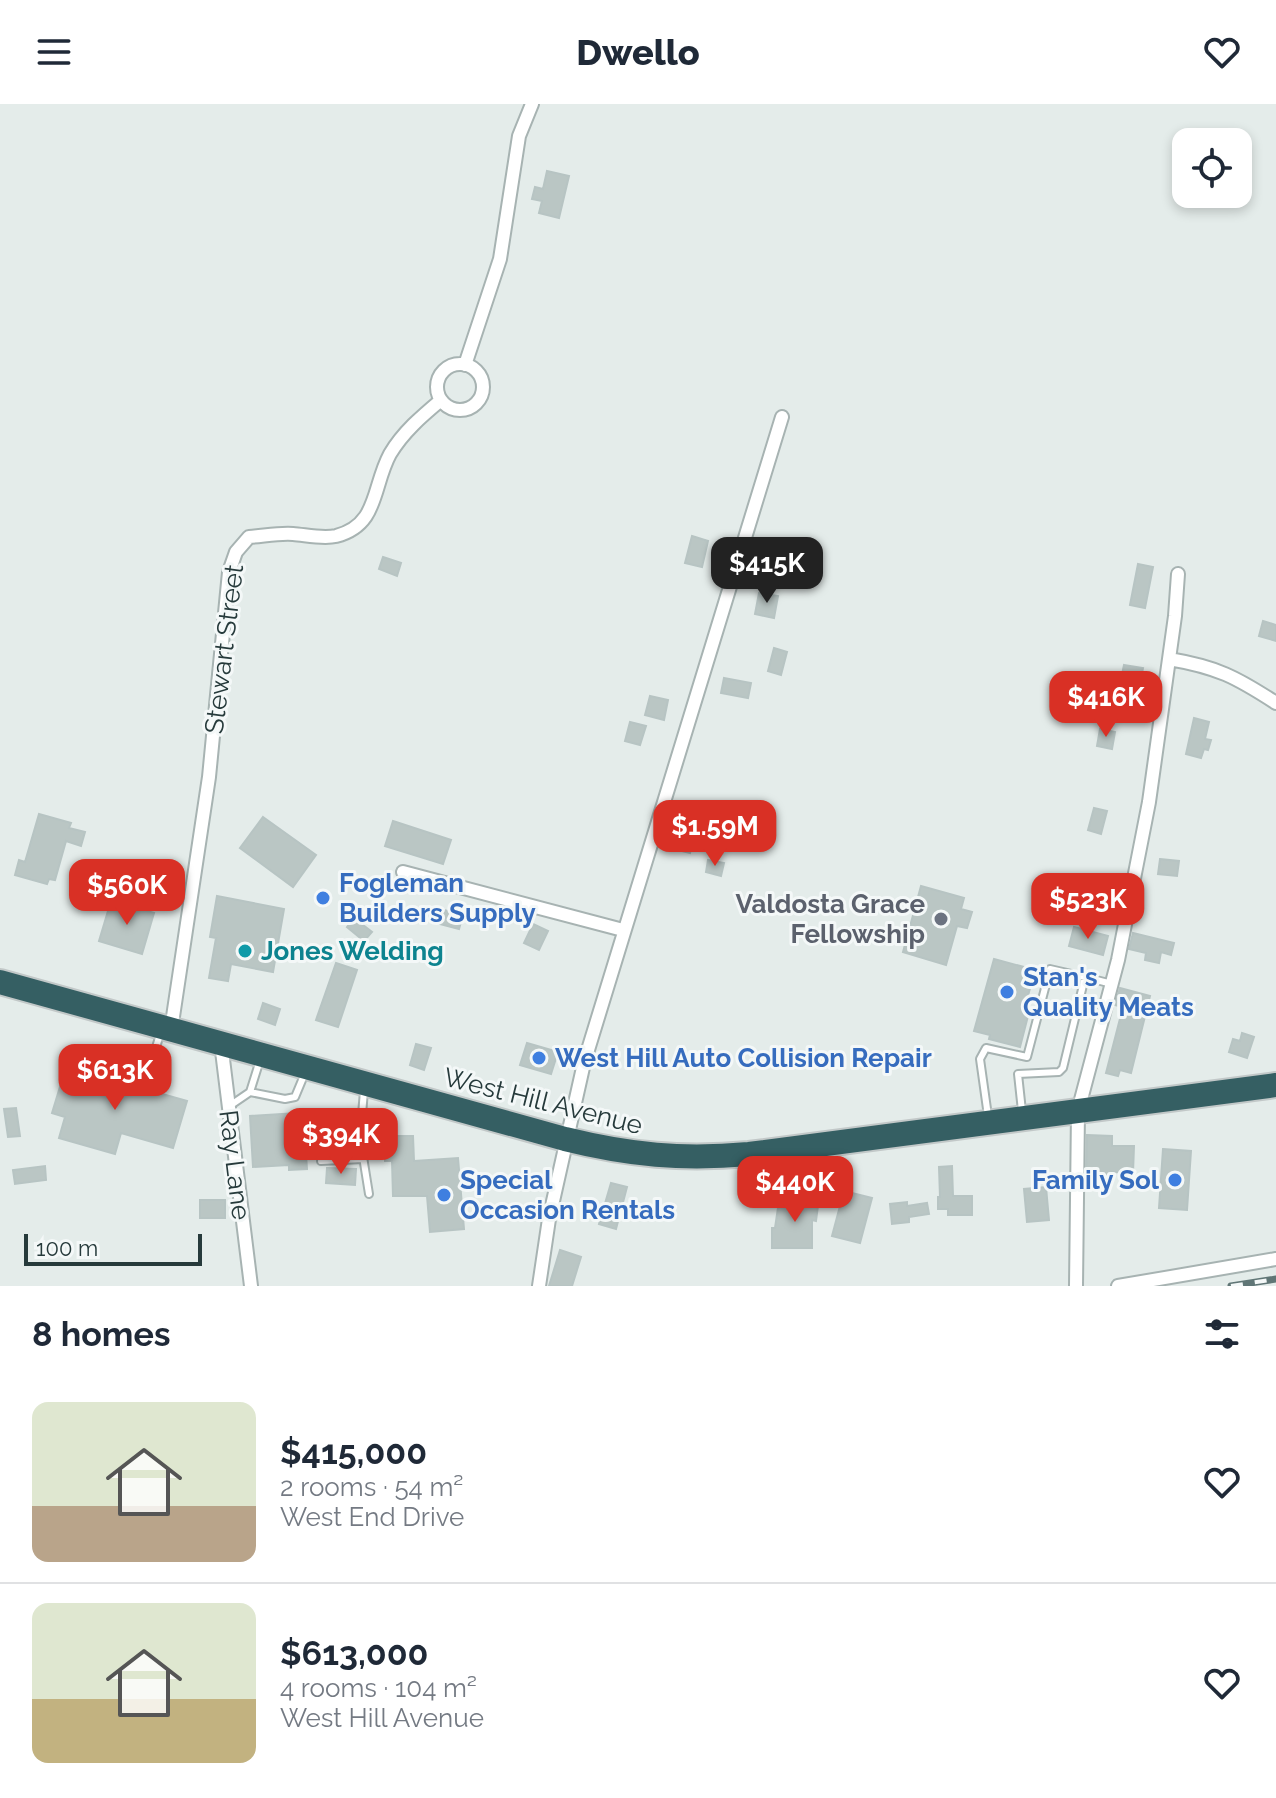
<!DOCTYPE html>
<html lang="en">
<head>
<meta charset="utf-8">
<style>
  :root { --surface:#fff; --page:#f6f6f7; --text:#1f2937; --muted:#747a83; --line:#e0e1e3; --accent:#d93025 }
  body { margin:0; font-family:Raleway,sans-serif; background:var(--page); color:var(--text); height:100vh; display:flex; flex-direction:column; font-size:30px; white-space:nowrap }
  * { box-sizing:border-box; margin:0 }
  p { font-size:26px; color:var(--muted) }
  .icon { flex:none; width:44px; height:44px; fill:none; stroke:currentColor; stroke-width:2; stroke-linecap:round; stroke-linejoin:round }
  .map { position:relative; height:1182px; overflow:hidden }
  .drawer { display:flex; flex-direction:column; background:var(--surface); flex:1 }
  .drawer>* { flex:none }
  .buttons { position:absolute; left:1172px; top:24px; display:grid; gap:16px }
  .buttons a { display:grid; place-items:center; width:80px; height:80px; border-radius:16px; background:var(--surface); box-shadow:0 4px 12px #0003; font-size:40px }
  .scale { position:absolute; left:24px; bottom:20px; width:178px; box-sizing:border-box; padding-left:8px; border:4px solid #263a3b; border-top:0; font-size:22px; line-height:28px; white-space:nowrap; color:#263a3b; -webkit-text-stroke:6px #f4f8f8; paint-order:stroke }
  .price { position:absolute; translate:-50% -68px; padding:0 18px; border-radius:16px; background:var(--accent); color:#fff; font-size:26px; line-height:52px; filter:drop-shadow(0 2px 4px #0008) }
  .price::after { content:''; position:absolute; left:50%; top:48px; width:24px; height:18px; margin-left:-12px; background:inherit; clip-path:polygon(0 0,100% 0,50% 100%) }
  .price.active { background:#222; color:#fff }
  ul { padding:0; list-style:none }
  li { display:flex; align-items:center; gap:24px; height:200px; padding:0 32px }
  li+li { border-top:2px solid var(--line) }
  li span { display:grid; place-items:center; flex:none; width:224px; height:160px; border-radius:16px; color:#555 }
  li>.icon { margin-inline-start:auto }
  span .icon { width:96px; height:96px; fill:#fffc; stroke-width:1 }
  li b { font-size:34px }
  h2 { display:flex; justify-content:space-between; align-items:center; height:96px; padding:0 32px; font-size:34px }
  header { display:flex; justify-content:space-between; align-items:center; height:104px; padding:0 32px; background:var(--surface); font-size:36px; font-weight:800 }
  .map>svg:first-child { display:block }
  .building { fill:#bac6c4; stroke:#b7c4c3; stroke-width:2 }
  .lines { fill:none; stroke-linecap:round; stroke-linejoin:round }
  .lane-casing { stroke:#a7b3b2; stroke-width:10 }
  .street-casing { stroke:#a7b3b2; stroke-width:16 }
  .highway-casing { stroke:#c2c8c8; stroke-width:28 }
  .lane { stroke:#fff; stroke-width:6 }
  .street { stroke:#fff; stroke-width:12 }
  .highway { stroke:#355f63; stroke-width:24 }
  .rail-casing { stroke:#607676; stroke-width:7 }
  .rail { stroke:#f4f8f8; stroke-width:4; stroke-dasharray:12; stroke-linecap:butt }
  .shop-dot { fill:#3f7fe0; stroke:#f4f8f8; stroke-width:3 }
  .worship-dot { fill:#6b7280; stroke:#f4f8f8; stroke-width:3 }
  .culture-dot { fill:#0f9aa8; stroke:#f4f8f8; stroke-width:3 }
  .labels { text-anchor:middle; stroke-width:6; stroke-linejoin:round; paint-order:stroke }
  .street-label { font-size:26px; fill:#263a3b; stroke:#f4f8f8 }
  .shop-label { font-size:26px; font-weight:bold; fill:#366cbe; stroke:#f4f8f8; text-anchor:start }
  .worship-label { font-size:26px; font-weight:bold; fill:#5b616d; stroke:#f4f8f8; text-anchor:end }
  .culture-label { font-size:26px; font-weight:bold; fill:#0d838f; stroke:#f4f8f8; text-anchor:start }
</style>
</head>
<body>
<header><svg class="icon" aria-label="menu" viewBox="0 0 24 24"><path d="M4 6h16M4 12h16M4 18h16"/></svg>Dwello<svg class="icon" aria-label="heart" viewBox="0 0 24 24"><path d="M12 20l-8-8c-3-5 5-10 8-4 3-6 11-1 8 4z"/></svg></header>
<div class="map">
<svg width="1276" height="1182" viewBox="0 0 1276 1182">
  <rect width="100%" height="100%" fill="#e4ecea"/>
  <path class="building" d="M547 67 569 72 559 114 539 109 542 97 532 95 535 83 543 85Z
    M692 432 708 437 702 463 685 459Z
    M383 453 401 459 397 472 379 465Z
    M1138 460 1153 463 1145 504 1130 501Z
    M759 489 778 492 774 514 755 510Z
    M1263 517 1276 521V537L1259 532Z
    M774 544 787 548 781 571 768 567Z
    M1124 561 1143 564 1137 594 1118 590Z
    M724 574 751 579 748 594 721 589Z
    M650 592 668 596 664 616 645 611Z
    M1194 614 1209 618 1205 635 1211 636 1208 646 1204 645 1201 654 1186 650Z
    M630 618 646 622 640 641 625 637Z
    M1100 625 1115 628 1112 645 1097 642Z
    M1094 704 1107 707 1101 730 1088 726Z
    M39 710 71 719 69 724 85 728 81 742 66 737 55 776 49 775 47 780 15 771 19 756 25 758Z
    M263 713 316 751 293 783 240 744Z
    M393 717 451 736 443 760 385 742Z
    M673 731 693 736 690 749 670 744Z
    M1160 755 1179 757 1177 772 1158 770Z
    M708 756 724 759 721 772 706 768Z
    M921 782 964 794 961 805 972 808 967 824 957 822 946 861 903 848Z
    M217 792 284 805 273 868 231 860 228 877 209 874 216 834 210 833Z
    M111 797 154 809 142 850 99 837Z
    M444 806 463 811 459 825 440 820Z
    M354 814 372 828 364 837 347 823Z
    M533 820 548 827 539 846 524 839Z
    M1074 823 1108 832 1103 851 1069 842Z
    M1133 829 1174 839 1171 851 1161 848 1159 859 1145 856 1146 849 1129 845Z
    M994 855 1035 866 1023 910 1028 912 1020 943 989 935 990 931 974 927Z
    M336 859 357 866 338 923 316 916Z
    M1120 884 1150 892 1131 969 1120 966 1118 972 1106 969 1123 903 1115 901Z
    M263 899 280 905 275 921 258 915Z
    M1242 929 1254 933 1247 954 1229 948 1233 935 1240 937Z
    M527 939 558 948 551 970 520 961Z
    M416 940 431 944 424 966 410 961Z
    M66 963 187 997 173 1044 121 1029 115 1050 59 1034 65 1013 52 1009Z
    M16 1004 20 1032 8 1033 4 1005Z
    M313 1008 314 1021H304L307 1065 289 1066V1061L253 1063 250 1012Z
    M1087 1031 1112 1032V1042H1134L1133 1069 1112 1068V1073H1086Z
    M392 1032H413L414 1057 458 1054 464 1125 430 1128 427 1092H393L392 1057H385V1045H392Z
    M1163 1045 1191 1047 1187 1106 1159 1104Z
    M45 1062 46 1076 15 1080 13 1066Z
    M952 1062 953 1092H972V1111H948V1105H938V1093H940L939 1063Z
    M327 1064 356 1065 355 1081 326 1079Z
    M611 1079 627 1083 616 1125 599 1120Z
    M1046 1083 1049 1116 1027 1118 1024 1085Z
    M844 1087 872 1094 860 1139 832 1132Z
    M802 1091 819 1094 816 1117 812 1116V1144H772V1124H775L779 1097 802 1098Z
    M200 1096H225V1114H200Z
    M907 1098V1102L927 1099 929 1110 909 1113V1118L892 1120 890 1100Z
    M560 1146 581 1153 572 1182H549Z"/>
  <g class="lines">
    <g class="lane-casing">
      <path id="lane" d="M1085 873 1112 880
        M149 966 161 927
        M364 987 360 1034 369 1090
        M250 988 285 995 295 993 305 969
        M228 1003 250 988 260 956
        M988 1012 980 955 986 944 1027 953 1050 865 1085 873 1063 964 1059 968 1018 970 1022 1007
        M321 1057 363 1055"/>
    </g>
    <g class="street-casing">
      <path id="street" d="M437 283a23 23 0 1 1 46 0a23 23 0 1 1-46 0Z
        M465 261 500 155 519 32 532 0
        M1169 555C1217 563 1236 573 1276 599
        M403 768 623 826
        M171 926 209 673 229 468 236 448 249 433C264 432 278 429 293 430 306 431 323 435 336 432 379 421 372 383 390 350 403 328 422 312 441 296
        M221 939 251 1182
        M539 1182 549 1115 584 959 782 313
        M1076 1182 1078 1007 1118 856 1149 698 1175 512 1178 470
        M1118 1182 1276 1155"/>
    </g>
    <g class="highway-casing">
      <path id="highway" d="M0 878 565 1035C630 1051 682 1056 749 1050L1276 981"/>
    </g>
    <use href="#lane" class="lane"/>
    <use href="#street" class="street"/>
    <use href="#highway" class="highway"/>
    <g class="rail-casing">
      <path id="rail" d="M1231 1182 1276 1175"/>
    </g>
    <use href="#rail" class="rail"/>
  </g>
  <g class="shop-dot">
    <circle cx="323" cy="794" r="8"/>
    <circle cx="1007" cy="888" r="8"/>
    <circle cx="539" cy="954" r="8"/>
    <circle cx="1175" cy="1076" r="8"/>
    <circle cx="444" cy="1091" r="8"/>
  </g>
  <circle class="worship-dot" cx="941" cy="815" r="8"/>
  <circle class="culture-dot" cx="245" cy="847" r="8"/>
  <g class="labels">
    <g class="street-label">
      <text transform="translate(224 545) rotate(-83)" y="9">Stewart Street</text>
      <text transform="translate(543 997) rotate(14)" y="9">West Hill Avenue</text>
      <text transform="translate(235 1061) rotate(83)" y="9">Ray Lane</text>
    </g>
    <g class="shop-label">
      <text x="339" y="788">Fogleman<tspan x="339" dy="30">Builders Supply</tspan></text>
      <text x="1023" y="882">Stan's<tspan x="1023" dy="30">Quality Meats</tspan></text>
      <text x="555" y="963">West Hill Auto Collision Repair</text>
      <text x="460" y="1085">Special<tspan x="460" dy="30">Occasion Rentals</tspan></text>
      <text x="1159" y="1085" text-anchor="end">Family Sol</text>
    </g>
    <g class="worship-label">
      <text x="925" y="809">Valdosta Grace<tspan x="925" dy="30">Fellowship</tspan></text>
    </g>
    <g class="culture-label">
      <text x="261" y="856">Jones Welding</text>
    </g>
  </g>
</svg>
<div class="buttons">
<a><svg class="icon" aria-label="locate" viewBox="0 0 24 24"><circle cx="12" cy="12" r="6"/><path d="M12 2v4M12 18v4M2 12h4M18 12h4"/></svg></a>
</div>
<div class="scale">100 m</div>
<b class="price active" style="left:767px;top:501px">$415K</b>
<b class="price" style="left:1106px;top:635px">$416K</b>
<b class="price" style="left:715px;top:764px">$1.59M</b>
<b class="price" style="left:127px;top:823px">$560K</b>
<b class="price" style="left:1088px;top:837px">$523K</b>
<b class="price" style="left:115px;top:1008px">$613K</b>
<b class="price" style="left:341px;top:1072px">$394K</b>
<b class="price" style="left:795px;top:1120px">$440K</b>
</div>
<section class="drawer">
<h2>8 homes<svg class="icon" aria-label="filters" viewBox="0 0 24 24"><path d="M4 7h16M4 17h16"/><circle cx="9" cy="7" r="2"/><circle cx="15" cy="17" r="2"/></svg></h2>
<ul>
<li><span style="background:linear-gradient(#dfe7d0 65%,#b9a48a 0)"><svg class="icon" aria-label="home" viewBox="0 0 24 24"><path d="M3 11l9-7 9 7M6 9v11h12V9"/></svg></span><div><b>$415,000</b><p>2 rooms · 54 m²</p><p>West End Drive</p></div><svg class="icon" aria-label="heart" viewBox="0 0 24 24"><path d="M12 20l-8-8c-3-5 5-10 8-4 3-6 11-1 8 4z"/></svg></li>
<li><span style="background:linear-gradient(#dfe7d0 60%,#c2b280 0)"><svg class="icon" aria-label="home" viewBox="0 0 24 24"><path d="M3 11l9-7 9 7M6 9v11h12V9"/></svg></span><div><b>$613,000</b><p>4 rooms · 104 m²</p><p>West Hill Avenue</p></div><svg class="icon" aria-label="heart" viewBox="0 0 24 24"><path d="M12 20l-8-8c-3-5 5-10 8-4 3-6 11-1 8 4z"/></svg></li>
</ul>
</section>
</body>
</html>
